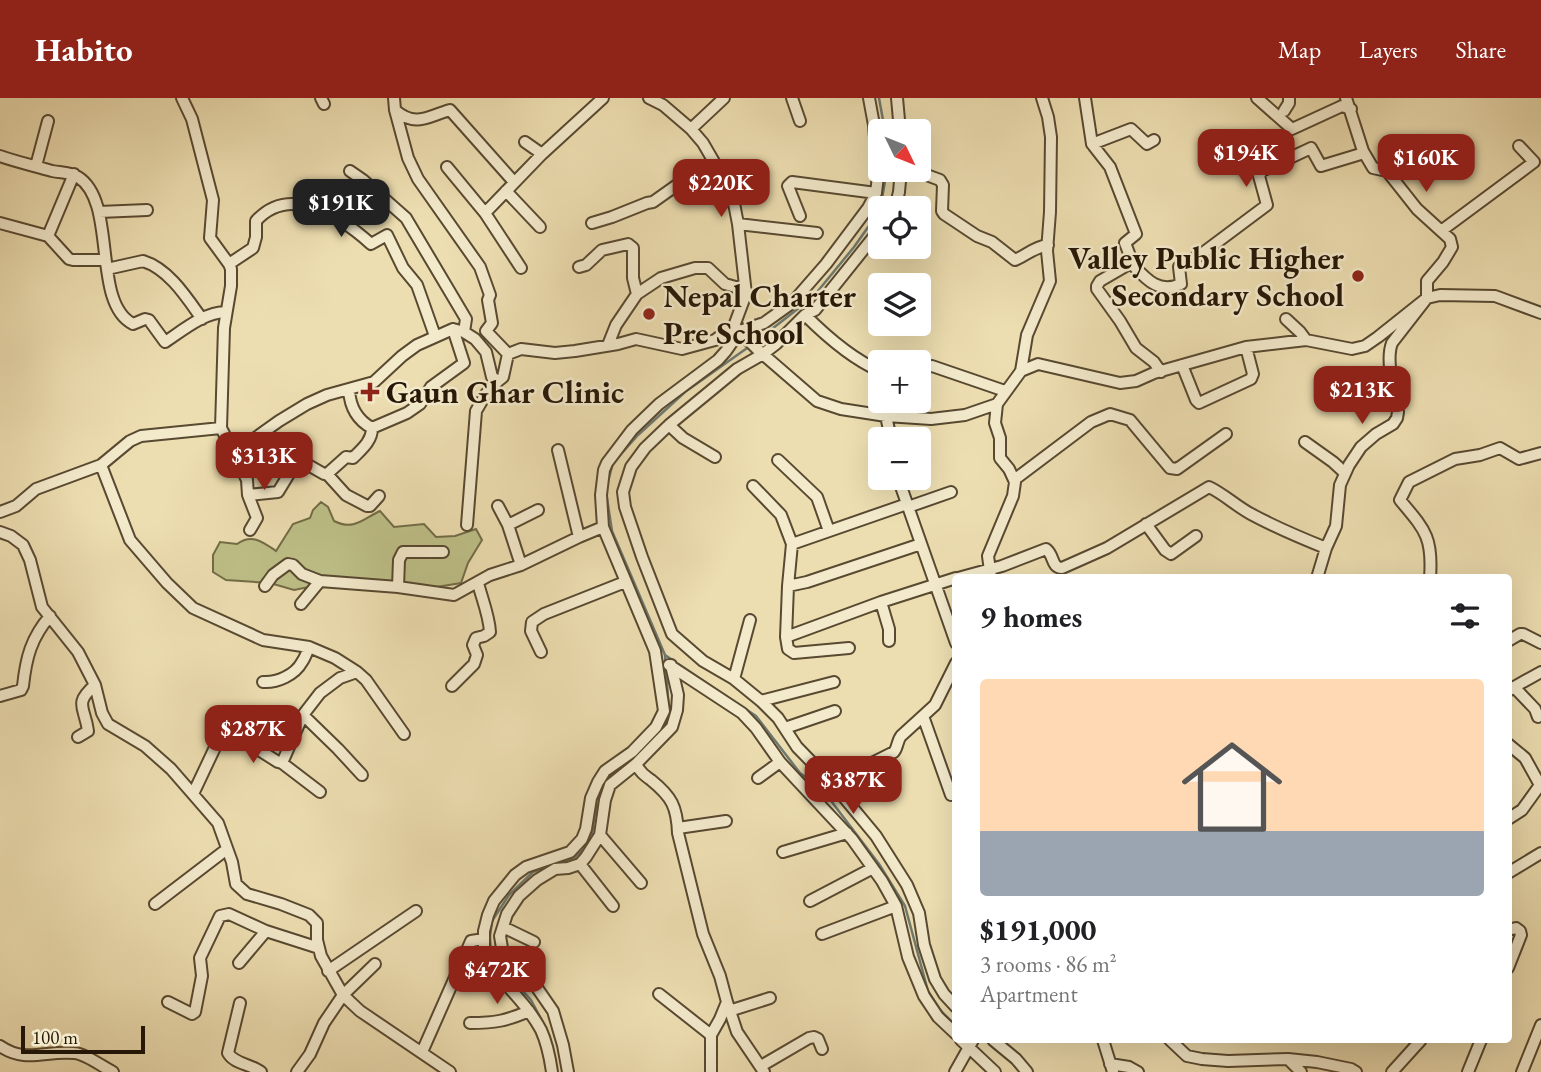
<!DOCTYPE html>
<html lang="en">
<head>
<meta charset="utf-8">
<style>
  :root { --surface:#fff; --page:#f6f6f6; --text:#202124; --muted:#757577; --line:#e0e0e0; --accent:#8f2418 }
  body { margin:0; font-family:"EB Garamond",serif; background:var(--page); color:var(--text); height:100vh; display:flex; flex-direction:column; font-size:26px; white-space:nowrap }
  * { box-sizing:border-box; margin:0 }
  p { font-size:23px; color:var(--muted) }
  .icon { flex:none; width:38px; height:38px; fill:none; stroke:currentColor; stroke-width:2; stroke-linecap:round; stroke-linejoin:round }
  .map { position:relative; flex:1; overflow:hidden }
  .details { position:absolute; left:952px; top:476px; width:560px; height:469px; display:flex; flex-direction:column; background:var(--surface); border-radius:7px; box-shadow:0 7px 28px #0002 }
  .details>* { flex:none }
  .needle { width:46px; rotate:133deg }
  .buttons { position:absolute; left:868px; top:21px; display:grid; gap:14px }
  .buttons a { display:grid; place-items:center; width:63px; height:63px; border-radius:7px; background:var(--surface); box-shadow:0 7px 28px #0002; font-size:35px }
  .scale { position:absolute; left:21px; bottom:18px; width:124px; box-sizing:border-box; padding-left:7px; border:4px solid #261706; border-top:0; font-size:19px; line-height:24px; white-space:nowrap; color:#261706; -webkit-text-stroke:5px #f3eacc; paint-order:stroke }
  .price { position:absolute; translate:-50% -60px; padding:0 16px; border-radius:14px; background:var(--accent); color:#fff; font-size:23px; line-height:46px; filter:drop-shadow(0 2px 4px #0008) }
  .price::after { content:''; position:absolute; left:50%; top:42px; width:21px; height:16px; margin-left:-10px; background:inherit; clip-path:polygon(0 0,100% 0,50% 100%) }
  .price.active { background:#222; color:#fff }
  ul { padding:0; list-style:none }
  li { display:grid; align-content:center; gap:14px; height:371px; padding:0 28px }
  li+li { border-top:2px solid var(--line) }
  li span { display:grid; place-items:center; height:217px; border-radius:7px; color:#555 }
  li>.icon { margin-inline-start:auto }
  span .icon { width:126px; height:126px; fill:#fffc; stroke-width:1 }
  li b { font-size:30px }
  h2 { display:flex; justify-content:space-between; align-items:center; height:84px; padding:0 28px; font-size:30px }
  header { display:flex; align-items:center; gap:42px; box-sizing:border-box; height:98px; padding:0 35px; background:var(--accent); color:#fff }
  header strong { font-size:33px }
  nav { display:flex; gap:38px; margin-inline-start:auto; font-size:24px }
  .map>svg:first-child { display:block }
  .green { fill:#bec088; stroke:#726c47; stroke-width:2 }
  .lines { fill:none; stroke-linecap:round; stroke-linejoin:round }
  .stream { stroke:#6d7970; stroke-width:2.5 }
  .minor-casing { stroke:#584931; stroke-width:14 }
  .minor { stroke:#f3eacc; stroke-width:10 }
  .poi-dot { fill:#8f2418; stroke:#f3eacc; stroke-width:2.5 }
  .labels { text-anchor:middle; stroke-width:5; stroke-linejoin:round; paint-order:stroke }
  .poi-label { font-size:32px; font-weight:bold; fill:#261706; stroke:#f3eacc; text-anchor:start }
</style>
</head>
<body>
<header>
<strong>Habito</strong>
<nav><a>Map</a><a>Layers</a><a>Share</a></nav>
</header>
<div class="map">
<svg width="1541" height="974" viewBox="0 0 1541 974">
  <rect width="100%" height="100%" fill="#eddeb1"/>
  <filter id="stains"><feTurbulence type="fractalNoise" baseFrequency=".00286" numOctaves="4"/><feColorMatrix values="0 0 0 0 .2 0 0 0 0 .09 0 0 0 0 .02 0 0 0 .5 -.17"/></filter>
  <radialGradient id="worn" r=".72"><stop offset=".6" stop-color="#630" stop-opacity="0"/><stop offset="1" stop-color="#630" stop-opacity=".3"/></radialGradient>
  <path class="green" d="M321 404 328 409 334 423C354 433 363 421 380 413L394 429 424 426 436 439 455 438 476 431 482 442 468 465 461 485 412 493 329 485 294 492 270 485 226 482 213 474V457L220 444 237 446C252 435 263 444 276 453L293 426 310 420 313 412Z"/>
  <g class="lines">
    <path class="stream" d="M879 0 885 33
      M755 244 813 199 854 149 871 125 881 106 887 72
      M607 387 613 365 638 337 685 294 750 248
      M606 394 612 433 665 557 669 614 665 631
      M665 557 756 618 800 675 822 691 879 766 905 808 928 893 940 912 956 928
      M591 743 595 715 600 702
      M546 930 531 902 512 881 497 868 491 859 490 838 492 823 509 797 533 774 575 759 588 748"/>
    <g class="minor-casing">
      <path id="minor" d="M182 0 192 21 213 102 210 140 229 166 231 171V188L224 230 221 330 233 353 240 351 279 323 307 306 327 297 374 284 402 258 417 247 453 231 464 234 475 241 486 254 492 279 498 283 503 279 508 256 521 251 555 255 575 253 618 246 636 241 682 251 715 242 734 228
        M321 0 324 6
        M394 0 395 12 408 60 418 81 480 169 490 197 488 202 492 225 486 233 508 256
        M649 0 663 7 691 31 703 45 732 95 738 126 746 196 734 228 758 252 817 303 841 311 886 318 931 321 965 317 997 306 1021 273 1038 266 1120 285 1136 283 1154 275 1246 249 1306 242 1352 251 1365 248 1378 239 1427 200 1440 197 1495 198 1541 215
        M792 0 800 23
        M897 0 900 33
        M1085 0 1092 46 1110 69 1136 136 1125 145 1132 163 1131 165 1100 183 1097 188V191L1120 223 1136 250 1154 264 1161 274
        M1257 0 1292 31 1342 8 1351 11
        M395 12C416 30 428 18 450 12L514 84
        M1284 13 1289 5V0
        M691 31 724 0
        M525 44 542 56
        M1092 46 1131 31 1147 46 1154 42
        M0 58C17 64 35 68 52 73 61 75 71 74 78 79 118 104 91 205 133 226L145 221 149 222 165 244C182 233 204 214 226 214
        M36 68 48 23
        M447 69 485 115 542 56 603 0
        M913 72 940 82 943 87 942 113 944 116 977 138 992 144 1015 162C1029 156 1032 150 1048 147
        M350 73 363 82 406 120 466 221 464 234
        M506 93 540 129
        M895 110 899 94 901 72
        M99 114 147 112
        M485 115 521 170
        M800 118 788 88 792 84 876 95
        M0 125 48 138 69 161 73 162H105
        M592 125 612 119 647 105 653 104 684 82 715 67
        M738 126 817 135
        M880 131 815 212 805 217 776 246 763 256 737 271 714 290 669 327 645 350 631 369 623 394 625 409 642 459 672 536 703 563 734 581 761 603 778 620 797 649 832 685 876 738 907 787 919 815 924 847 935 881 944 896 956 909
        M1441 133 1534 64 1519 48
        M48 138 74 76
        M1131 165C1146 181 1158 196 1181 186L1179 169 1200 157 1267 107 1259 78 1262 73 1311 50 1321 68 1364 55
        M229 166 253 150 256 139V123C290 85 341 119 371 146L387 137 403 170 417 187 435 238
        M579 169 586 167 602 152 628 146 633 150V180L637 196 616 227 608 247
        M107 171 143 163C169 171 187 200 202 221
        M637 196 661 180 695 170H708L725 186 746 192
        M805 217C827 239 852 261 880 273
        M1286 221 1300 234 1306 242
        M1182 267 1196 302 1199 305 1251 281 1253 276 1246 249
        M919 270 932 268 1005 293
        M1021 273 1027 237 1050 183 1047 153 1050 114 1051 39 1048 19 1042 0
        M349 292C350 309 357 322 372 330
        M886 318 891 341
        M669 327 683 340 715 359
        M1305 344 1333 364 1345 375
        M558 352 579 439
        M233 353 247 382 248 397 257 420 250 432
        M778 362 817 399 829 433
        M101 367 130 442 167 485 193 510 263 542 309 549 335 560 357 574 366 582 404 636
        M327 376 346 397 367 408H370L379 398
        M898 380 956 545
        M1014 382 1091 324 1110 316 1130 322 1170 370 1177 371 1226 336
        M753 388 781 417 792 446 788 488 807 484 921 446
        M248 397 278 394 292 371 303 364 324 376H327L346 359 353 360C362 351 372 343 372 330L407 315 420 306 431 289 464 265 453 231
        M498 408 508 427 521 467
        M908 409 951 394
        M0 414 16 408 36 391 101 367 130 343 141 338 221 330
        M1146 426 1165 452 1171 456 1196 438
        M467 427 476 313 486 296 498 283
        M508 427 538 412
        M0 434 11 438 23 447 30 462 42 509 78 554 95 587 102 615 108 626 145 648 171 671 218 725 232 764 236 786 247 796 281 806 309 817 317 825V842L321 858 343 897 360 913 450 974
        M792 446 907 406
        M958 480 1002 468 1046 451C1054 456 1051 470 1062 470L1107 450 1209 389C1224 396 1236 408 1251 416 1275 429 1301 440 1326 450
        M991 480 988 458 1013 398 1015 384 1009 371 1000 360V340L995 325 997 306
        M1317 480 1326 450 1336 428 1340 387 1349 367 1361 349 1376 336 1393 326 1397 320 1398 314C1395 295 1385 263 1392 245L1427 200V183L1443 164 1452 149 1450 141 1417 111 1387 73 1373 70 1363 53 1346 0
        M1430 480C1433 439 1425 432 1400 402L1409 384 1455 361 1480 357 1500 350 1519 361 1541 355
        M265 488 273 477 288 466 293 467 302 476 320 483 398 489 454 497 490 477 521 467 579 439 603 429
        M788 488 786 539 788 551 794 555 849 550
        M398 489 399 462 403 454H443
        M301 506 320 483
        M786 539 881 504
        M889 543V531L881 504 956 480
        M1508 543 1520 536H1523L1541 545
        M541 554 531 533 532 524 544 516 625 484
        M669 567 742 615 756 630 780 664 852 741 882 783 896 808 908 859 924 898 938 919 956 936
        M734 581 750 522
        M263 584C277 585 295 577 302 564 305 560 307 554 309 549
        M452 588 474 566 477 557 473 547 476 540 484 538 490 534C489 517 482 501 478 485
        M1514 589 1541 574
        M1508 593 1514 589 1535 611 1538 619
        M0 598 21 592 23 588C26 560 31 540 50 518
        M761 603 834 584
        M303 617 338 651 362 677
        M923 618 951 697
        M785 630 835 613
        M78 639 88 633C85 609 73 606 95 587
        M1508 646 1525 660 1540 687 1522 712 1508 721
        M282 665 303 617 320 595 340 580 357 574
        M636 666C640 674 644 677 651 682 672 699 677 709 678 735L703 836 720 878 727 904 720 921 711 937V974
        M758 680 780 664
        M832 685 894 654C898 649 897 643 901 638L935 607 956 565
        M193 696 219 641 226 635H232L278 664 282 665 320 694
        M678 730 726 723
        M600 737 641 785
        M783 754 847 735
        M580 766 613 808
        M1508 775 1541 755
        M810 803 873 770
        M155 806 227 751
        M503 829 534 844
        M1508 832 1516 830 1520 833 1521 837 1508 870
        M822 836 896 808
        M239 865 266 833
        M328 873 416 813
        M659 896 711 937
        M168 904 192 916 195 914 202 878 200 860 220 818 229 816 266 833 319 850
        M727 904 737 934 764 974
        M240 905 228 955C234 966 251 966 261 974
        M729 913 770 900
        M470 925C495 925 506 923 529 913
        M961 942 995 974
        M993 942 1016 961 1027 974
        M1103 942 1113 974
        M1170 942 1187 958 1202 961 1228 963 1288 961 1317 964 1351 971 1356 974
        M0 948C26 966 46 952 74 955 84 955 103 969 113 974
        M422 954 471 843 484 841
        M1288 961 1301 974
        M1110 966 1129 969 1138 974
        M761 968 809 940 814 939 818 941 822 951
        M297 974 310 956 324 925 343 897 375 866
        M552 974C550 960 547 945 541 932 527 906 504 886 486 863L484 854V833L488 817 494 803 515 777 526 769 570 754 582 741 586 731 591 700 598 684 605 673 632 654 656 629 664 613 655 553 603 429 601 397 604 372 607 365 632 332 659 306 718 262 726 253 740 233 764 225 792 205 826 166 868 110 876 95 878 78 874 27 869 0
        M568 974 563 947 553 913 533 884 510 861 502 850 500 838 507 816 519 798 537 782 555 771 568 770 580 766 586 759 600 737 605 702 610 687 636 666 672 629 677 612 678 597 671 567
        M955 974 973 942
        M1392 974 1421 942
        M1468 974 1481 942
        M1522 974 1541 927"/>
    </g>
    <use href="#minor" class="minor"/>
  </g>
  <g class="poi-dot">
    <circle cx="1358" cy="178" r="7"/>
    <circle cx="649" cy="216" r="7"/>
    <path d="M366.5 283.5h7v7h7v7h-7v7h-7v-7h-7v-7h7z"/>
  </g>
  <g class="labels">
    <g class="poi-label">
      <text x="1344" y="171" text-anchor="end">Valley Public Higher<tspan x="1344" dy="37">Secondary School</tspan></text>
      <text x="663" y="209">Nepal Charter<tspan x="663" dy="37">Pre School</tspan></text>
      <text x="386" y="305">Gaun Ghar Clinic</text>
    </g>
  </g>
  <rect width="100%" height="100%" filter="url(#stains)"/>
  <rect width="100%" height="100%" fill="url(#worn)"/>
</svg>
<div class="buttons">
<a><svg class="needle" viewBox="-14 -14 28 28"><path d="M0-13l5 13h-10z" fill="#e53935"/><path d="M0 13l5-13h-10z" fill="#757577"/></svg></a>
<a><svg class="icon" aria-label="locate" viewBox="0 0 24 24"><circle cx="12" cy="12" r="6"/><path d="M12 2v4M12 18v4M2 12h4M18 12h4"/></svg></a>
<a><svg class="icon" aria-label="layers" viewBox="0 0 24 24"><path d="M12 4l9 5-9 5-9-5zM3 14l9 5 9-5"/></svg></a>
<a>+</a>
<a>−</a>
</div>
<div class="scale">100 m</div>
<b class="price" style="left:1246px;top:91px">$194K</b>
<b class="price" style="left:1426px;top:96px">$160K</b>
<b class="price" style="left:721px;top:121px">$220K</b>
<b class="price active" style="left:341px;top:141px">$191K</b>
<b class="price" style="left:1362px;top:328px">$213K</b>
<b class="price" style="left:264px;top:394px">$313K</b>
<b class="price" style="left:253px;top:667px">$287K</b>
<b class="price" style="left:853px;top:718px">$387K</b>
<b class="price" style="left:497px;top:908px">$472K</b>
<section class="details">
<h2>9 homes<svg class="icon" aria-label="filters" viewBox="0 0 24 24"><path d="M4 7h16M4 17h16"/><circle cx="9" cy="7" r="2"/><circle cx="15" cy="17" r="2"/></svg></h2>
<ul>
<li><span style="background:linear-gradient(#ffd9b3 70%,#9aa5b1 0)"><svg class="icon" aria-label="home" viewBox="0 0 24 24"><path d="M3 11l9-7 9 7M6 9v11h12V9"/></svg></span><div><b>$191,000</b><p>3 rooms · 86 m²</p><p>Apartment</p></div></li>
</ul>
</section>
</div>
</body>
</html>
